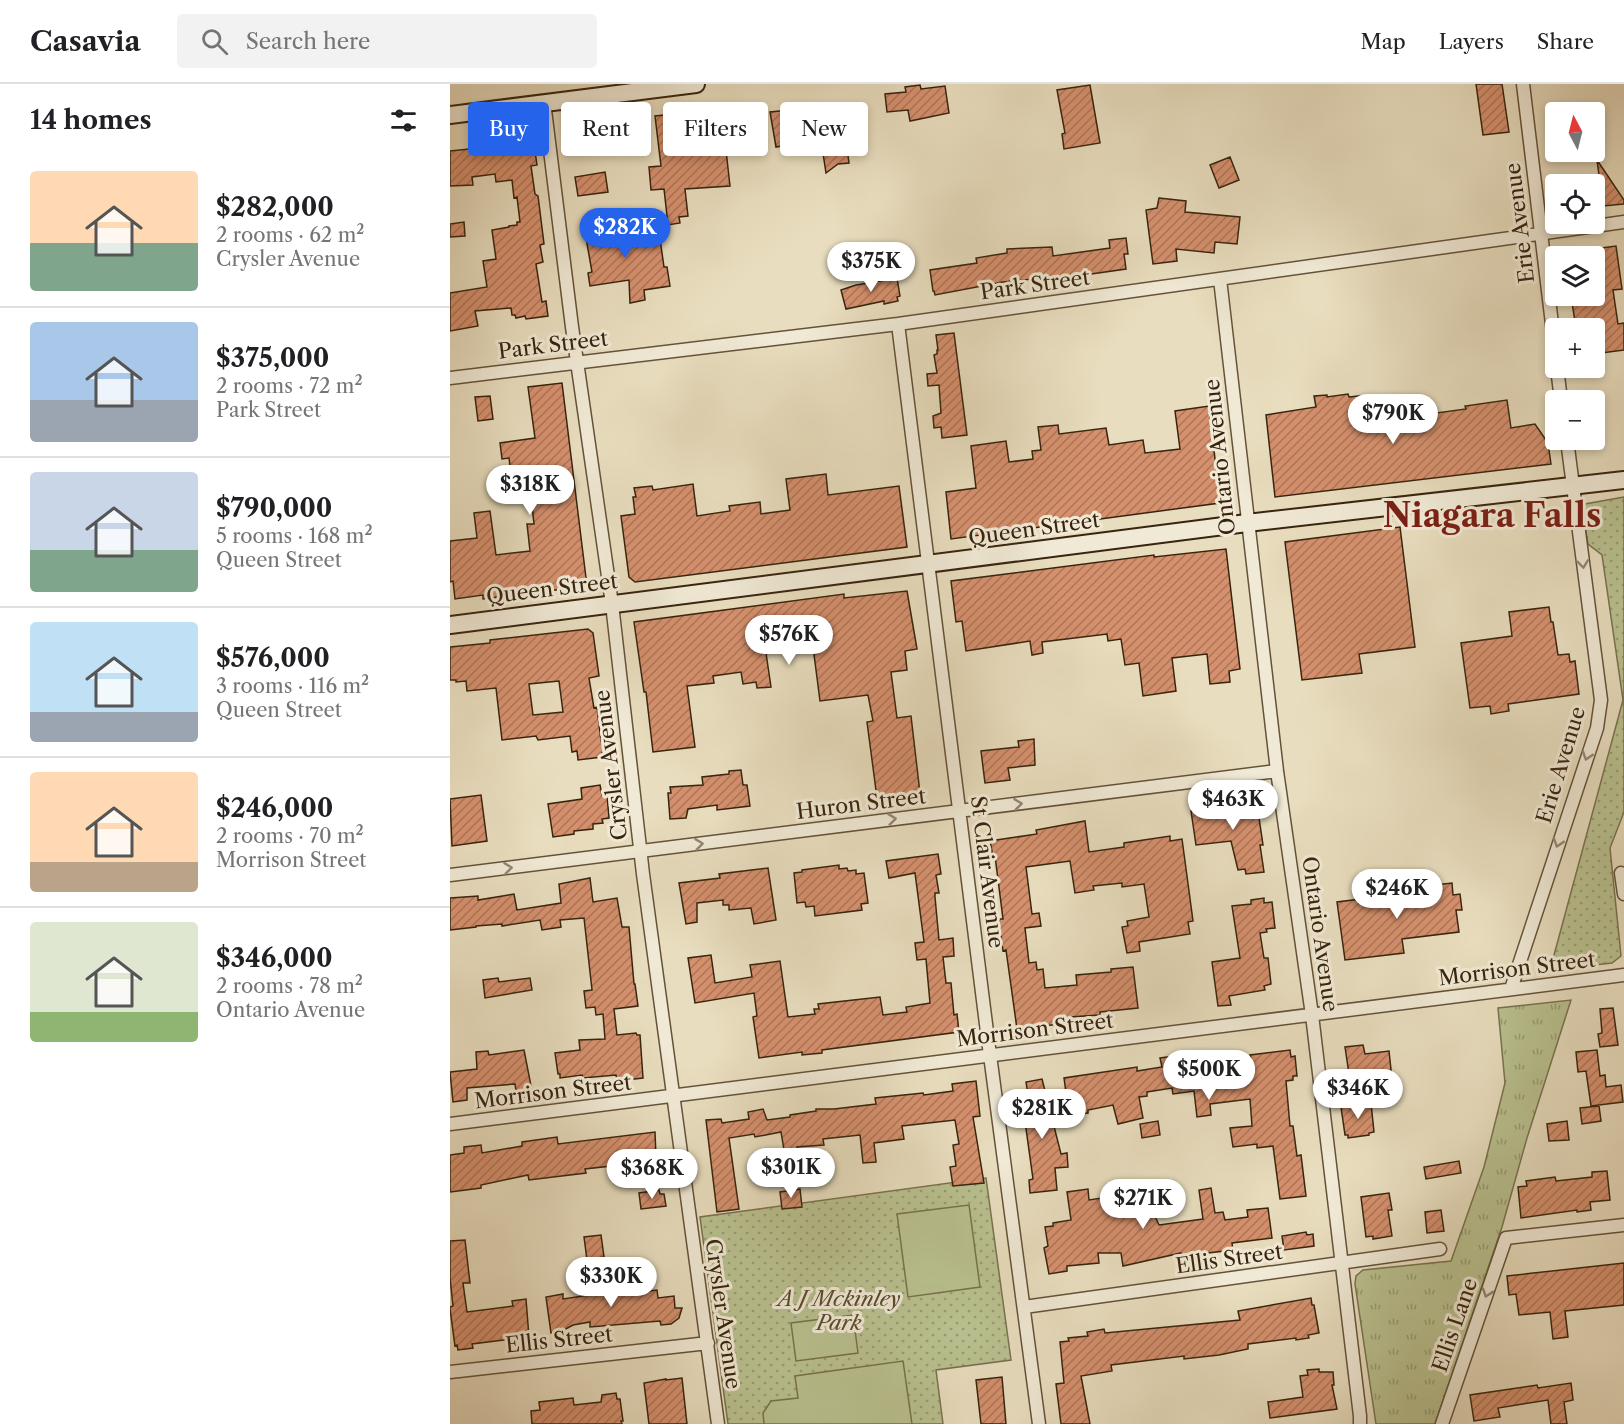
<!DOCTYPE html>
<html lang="en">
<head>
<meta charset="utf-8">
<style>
  :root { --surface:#fff; --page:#f2f2f2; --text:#202124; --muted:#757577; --line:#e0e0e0; --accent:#2563eb }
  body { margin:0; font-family:"Libre Caslon Text",serif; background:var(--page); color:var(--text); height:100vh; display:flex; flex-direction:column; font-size:22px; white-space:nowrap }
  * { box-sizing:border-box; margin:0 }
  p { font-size:20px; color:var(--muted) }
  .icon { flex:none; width:33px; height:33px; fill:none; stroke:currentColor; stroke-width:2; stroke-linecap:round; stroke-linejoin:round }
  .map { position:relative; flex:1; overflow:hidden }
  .sheet { display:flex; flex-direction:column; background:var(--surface); width:450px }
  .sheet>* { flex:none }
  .guide { position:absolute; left:18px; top:18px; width:570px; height:54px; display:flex; gap:12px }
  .needle { width:39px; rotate:353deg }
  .buttons { position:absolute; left:1095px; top:18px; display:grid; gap:12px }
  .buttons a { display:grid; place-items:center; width:60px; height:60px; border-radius:6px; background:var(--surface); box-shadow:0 3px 9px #0003; font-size:30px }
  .price { position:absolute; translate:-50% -51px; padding:0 14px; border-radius:21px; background:#fff; color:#222; font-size:20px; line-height:39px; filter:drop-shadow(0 2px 3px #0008) }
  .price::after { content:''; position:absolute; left:50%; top:36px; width:18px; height:14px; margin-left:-9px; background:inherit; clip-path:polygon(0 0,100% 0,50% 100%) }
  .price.active { background:var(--accent); color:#fff }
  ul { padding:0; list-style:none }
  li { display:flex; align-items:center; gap:18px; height:150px; padding:0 30px }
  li+li { border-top:2px solid var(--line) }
  li span { display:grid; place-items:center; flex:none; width:168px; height:120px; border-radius:6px; color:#555 }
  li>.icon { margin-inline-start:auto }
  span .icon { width:72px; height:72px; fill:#fffc; stroke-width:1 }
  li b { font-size:26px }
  h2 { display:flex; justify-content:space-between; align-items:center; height:72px; padding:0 30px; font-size:26px }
  .tag { padding:0 21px; border-radius:6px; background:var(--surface); box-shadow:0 3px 9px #0003; font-size:21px; line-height:54px }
  .tag.active { background:var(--accent); color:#fff }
  header { display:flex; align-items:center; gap:36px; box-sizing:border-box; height:84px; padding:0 30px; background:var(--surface); border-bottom:2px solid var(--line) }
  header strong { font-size:28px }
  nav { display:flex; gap:33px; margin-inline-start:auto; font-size:21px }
  .search { width:420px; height:54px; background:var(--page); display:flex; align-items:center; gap:15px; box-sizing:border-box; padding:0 21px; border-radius:6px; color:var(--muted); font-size:22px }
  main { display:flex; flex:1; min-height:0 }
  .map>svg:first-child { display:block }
  .grass { fill:url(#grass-tufts); stroke:#78724e; stroke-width:1.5 }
  .park { fill:url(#park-dots); stroke:#78724e; stroke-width:1.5 }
  .garden { fill:#b9c08f; stroke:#78724e; stroke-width:1.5 }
  .building { fill:url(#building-hatch); stroke:#38240e; stroke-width:1.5; fill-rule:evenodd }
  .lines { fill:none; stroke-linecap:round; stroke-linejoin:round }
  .street-casing { stroke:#64523a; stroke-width:15 }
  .secondary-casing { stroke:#38240e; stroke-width:20 }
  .street { stroke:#f0e9d5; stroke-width:12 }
  .secondary { stroke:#f0e9d5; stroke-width:16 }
  .oneway { stroke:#948672 }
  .labels { text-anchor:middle; stroke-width:6; stroke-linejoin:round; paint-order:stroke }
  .street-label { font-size:21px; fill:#38240e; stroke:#f0e9d5 }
  .park-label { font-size:21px; font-style:italic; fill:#584b2e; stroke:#f0e9d5 }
  .town-label { font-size:33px; font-weight:bold; fill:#7a1f14; stroke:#f0e9d5 }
</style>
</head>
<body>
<header>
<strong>Casavia</strong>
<div class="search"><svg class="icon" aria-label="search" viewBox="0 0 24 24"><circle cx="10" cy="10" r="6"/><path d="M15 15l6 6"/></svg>Search here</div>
<nav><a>Map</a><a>Layers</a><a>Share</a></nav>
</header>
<main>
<section class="sheet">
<h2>14 homes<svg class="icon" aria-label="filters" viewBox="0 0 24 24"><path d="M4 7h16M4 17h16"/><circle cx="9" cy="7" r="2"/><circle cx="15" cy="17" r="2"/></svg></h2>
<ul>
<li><span style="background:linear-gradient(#ffd9b3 60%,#7fa58c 0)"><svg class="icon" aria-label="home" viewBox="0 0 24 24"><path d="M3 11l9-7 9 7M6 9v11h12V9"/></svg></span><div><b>$282,000</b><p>2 rooms · 62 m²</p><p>Crysler Avenue</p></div></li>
<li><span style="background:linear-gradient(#a9c7e8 65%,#9aa5b1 0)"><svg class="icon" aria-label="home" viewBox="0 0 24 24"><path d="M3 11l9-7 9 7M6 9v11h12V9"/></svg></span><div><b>$375,000</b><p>2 rooms · 72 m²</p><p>Park Street</p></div></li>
<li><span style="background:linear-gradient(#c9d6e8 65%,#7fa58c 0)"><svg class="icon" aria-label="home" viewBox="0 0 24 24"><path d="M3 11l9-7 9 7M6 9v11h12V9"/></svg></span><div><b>$790,000</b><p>5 rooms · 168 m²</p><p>Queen Street</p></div></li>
<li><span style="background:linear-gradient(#bfe0f5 75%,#9aa5b1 0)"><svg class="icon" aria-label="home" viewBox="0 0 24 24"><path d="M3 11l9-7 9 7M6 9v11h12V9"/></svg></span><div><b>$576,000</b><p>3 rooms · 116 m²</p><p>Queen Street</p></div></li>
<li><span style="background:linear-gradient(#ffd9b3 75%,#b9a48a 0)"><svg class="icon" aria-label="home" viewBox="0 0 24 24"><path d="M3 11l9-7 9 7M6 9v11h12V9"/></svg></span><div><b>$246,000</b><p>2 rooms · 70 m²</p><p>Morrison Street</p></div></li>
<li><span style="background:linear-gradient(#dfe7d0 75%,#8fb573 0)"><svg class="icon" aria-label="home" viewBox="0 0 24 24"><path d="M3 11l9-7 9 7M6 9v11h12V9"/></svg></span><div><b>$346,000</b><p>2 rooms · 78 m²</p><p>Ontario Avenue</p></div></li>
</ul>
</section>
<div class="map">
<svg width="1174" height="1340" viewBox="0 0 1174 1340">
  <defs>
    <pattern id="grass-tufts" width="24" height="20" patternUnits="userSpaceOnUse" patternTransform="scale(1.5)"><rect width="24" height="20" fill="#b9c08f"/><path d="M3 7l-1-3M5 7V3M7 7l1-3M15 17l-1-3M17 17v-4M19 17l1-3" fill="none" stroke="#979c73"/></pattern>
    <pattern id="park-dots" width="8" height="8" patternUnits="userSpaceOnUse" patternTransform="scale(1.5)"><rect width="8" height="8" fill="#b9c08f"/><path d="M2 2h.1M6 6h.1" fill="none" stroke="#979c73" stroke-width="1.8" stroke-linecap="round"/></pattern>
    <pattern id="building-hatch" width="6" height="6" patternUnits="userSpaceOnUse" patternTransform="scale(1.5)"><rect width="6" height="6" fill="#d5906d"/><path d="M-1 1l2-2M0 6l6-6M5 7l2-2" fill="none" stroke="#ae7558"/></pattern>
  </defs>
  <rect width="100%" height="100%" fill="#e8ddbe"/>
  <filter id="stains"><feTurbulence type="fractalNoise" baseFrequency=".00333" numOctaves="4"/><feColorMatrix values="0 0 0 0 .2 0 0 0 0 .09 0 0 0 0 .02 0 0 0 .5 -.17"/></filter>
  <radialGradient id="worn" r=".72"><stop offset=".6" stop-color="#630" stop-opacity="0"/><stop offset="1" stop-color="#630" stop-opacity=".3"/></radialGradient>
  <path class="grass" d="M1121 916 1077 1054 1052 1143 985 1340H926L905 1200 906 1192 913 1186 1001 1177 1034 1083 1055 999 1048 924Z"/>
  <path class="park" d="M1174 413V728L1160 764 1171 872 1162 879 1100 886 1173 616 1152 471 1138 460 1134 437 1135 420Z
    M536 1094 561 1276 486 1286 493 1340H278L250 1133Z"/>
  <path class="garden" d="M519 1121 530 1203 458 1213 447 1130Z
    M403 1231 408 1269 346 1277 341 1239Z
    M453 1277 462 1340H314L313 1329 321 1317 348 1314 345 1292Z"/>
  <path class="building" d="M1026 0H1052L1059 48 1033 51Z
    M470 1 471 5 495 2 499 29 460 37 458 26 437 28 435 10 456 8 455 3Z
    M640 1 650 59 614 65 612 50 615 49 607 6Z
    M361 24 362 28H392L399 79 388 80 376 89 372 63 352 66 351 58 326 63 320 28Z
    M288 26 291 43 295 42 297 54 275 57 280 102 235 105 238 132 229 133 230 139 218 141 214 105 201 106 199 83 211 82 205 32 224 30 225 44 258 40 257 34 275 32V28Z
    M180 43 182 68 168 69 166 44Z
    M83 54 87 81 81 82 85 110 88 112 94 160 90 161 93 178 86 180 92 218 96 217 98 232 76 235 75 232 66 234 65 231H62L61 224 25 227 28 242 0 247V209L37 203 33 177 46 175 42 146 59 143V142L67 141V138H70L67 113 64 114 62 96 46 98 45 90 22 93 23 101 0 102V67L66 60 65 56Z
    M780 73 789 96 769 104 760 81Z
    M1147 76 1174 116V120L1153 122Z
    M155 88 158 108 128 112 125 93Z
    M709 114 736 117 735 128 790 133 787 160 765 158 764 169 726 165 727 177 703 180 696 126 707 124Z
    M162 133 166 160 190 156V150L209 148 214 183H217L220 202 194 206 195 216 180 219 179 196 140 202 138 189 142 188 133 137Z
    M14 138 15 152 0 153V140Z
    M676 154 678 170H674L676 185 592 197V194L553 198 485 211 484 207H483L480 186 527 179 526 174 557 169V165L602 163 603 172 660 164 659 156Z
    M1166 162 1172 205 1163 206 1168 240 1174 239V266L1144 270V244H1126L1121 212H1144V165Z
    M447 194 450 212 447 213 448 217 434 220V217L396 225 391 206 406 201Z
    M504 249 517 351 492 354 491 343 484 344 483 332 491 329 489 301 478 302 477 290 487 289 484 271 487 270V266H488L486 251Z
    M112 299 137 502 33 515V511L5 515 3 497 0 498V457L27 454 24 429 40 427 46 471 80 467 77 440H84L80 404 63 406 59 374 52 375 50 359 85 354 78 303Z
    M898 310 899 313 918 311 921 338 1016 325 1015 322 1057 316 1061 344 1085 340 1098 359 1101 380 825 413 816 331 866 323 864 312 877 311V313Z
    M40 312 43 335 28 337 25 313Z
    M759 322 770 419 501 455 496 408 526 404 521 362 556 357 559 378 583 375 582 367 591 366 588 343 608 341 609 350 656 344 659 361 693 356 695 369 730 365 725 327Z
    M376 390 378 411 449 402 457 463 185 498 179 493 171 432 185 430 183 413H186L184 404 202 402 203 406 243 400 247 432 280 427 279 422 310 418 311 430 340 426 336 395Z
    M950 443 965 563 909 570 912 589 852 596 835 458Z
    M776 465 790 585 779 587 780 598 760 600 757 570 722 574 726 607 693 612 689 579 675 581 671 555 658 557 657 550 592 558 593 569 582 571 580 557 516 567 512 537 506 538 501 497 704 471V473Z
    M457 507 467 565 455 567 457 586 441 588 447 634 461 632 470 709 427 714 417 638 423 637 418 611 370 617 362 555 315 562 321 603 307 604 306 598 293 600 291 588 263 592 264 599 237 602 245 663 203 668 196 608H194L184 538 394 510V514Z
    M1099 523 1101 538H1103L1108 571 1119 570 1120 578 1125 577 1129 610 1058 620 1059 627 1041 630 1040 622 1020 624 1011 559 1062 552 1059 528Z
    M138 545 143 549 149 592 139 594 144 624 147 623 151 657H155L156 669H152V673L128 676 127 667 122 668 120 652 88 656 86 652 52 656 46 604 17 607 16 597 6 598V596H0V563L40 559V556ZM109 597 113 628 83 631 79 600Z
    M584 655 585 681 558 684 560 696 535 699 531 667 569 663 568 657Z
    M291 686 293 701H297L300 722 267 726V721L238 725 236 734 220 735 218 709H221L220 703 253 701 252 693 279 690V687Z
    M150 701 152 711H157L159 734 152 735 153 739 143 740V745L124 747V750L103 753 98 720 132 715 131 704Z
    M31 711 37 757 2 762 0 715Z
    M796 713V715L804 714 806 727H808L813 761H810L814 788 796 790 795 785 788 786 781 757 746 761 741 727 760 724V719Z
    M635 737 639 768 674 763V759L720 752V757L732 755 743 837 738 838 740 850 689 858 690 867 677 869 672 843 678 842 677 837 699 833 694 800 672 803V799L643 802 644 806 625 809 620 777 576 783 582 830 589 829 591 842 575 844 579 879 586 878 587 886 593 885 595 904 627 901 626 891 661 888V885L683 883 688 924 650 928V931L620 933 619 939 567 945 556 866 553 867 549 835H553L545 772 543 773 540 757 587 750 586 746Z
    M488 770 491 790 486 791 489 809H485V813L489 856 503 854 504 872 493 873 496 899H501L504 931 507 930 509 948 372 966V969L352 971V968L309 974 303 933 307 932 304 909 245 919 238 874 261 871 265 899 302 893 300 881 330 877 338 933 365 930 364 925H369L368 920 430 913 433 931 457 928 456 923 480 919 476 875 467 876 465 859 474 858 465 789 439 794 436 777Z
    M389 781V785L397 784 398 787 406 786V790L414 789 418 819 411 820 412 826 365 832 364 822 356 823 355 818 347 819 344 789 352 788V786Z
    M318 784 326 836 304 840 301 824 279 826V821H273V816L247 819V838L236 840 229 799 270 794 269 790Z
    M140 794 143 818 167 814 172 843H179L184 900H185L188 922 164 925 167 951 186 949 187 951H190L193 994 167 997 166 991 133 994 132 991 110 994V990H108L105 969 130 966 129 956 155 955 153 930 146 931 145 923 136 924 134 907 142 906 134 834 110 836 111 843 92 846 90 836 52 842V840L26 842V843L0 846V814L28 812V816L64 810 67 826 111 819 109 800Z
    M1002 799 1003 811 1010 810 1012 826H1006L1009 848 952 855 954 869 895 876 887 818 959 809 958 804Z
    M814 814V819L822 818 825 844 816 845 817 848 810 849 814 874H818L821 900 814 902 815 906 779 912 781 921 768 922 762 878 790 874 782 822 801 820V816Z
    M48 894 49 898 80 894 82 906 35 914 33 896Z
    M1163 924 1168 961 1150 963 1148 950 1152 949 1150 925Z
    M913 961 915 970 939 967 942 995 925 997V991L902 994 901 990H899L895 963Z
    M74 966 83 1012 67 1014 65 1000 17 1004V1016L3 1018 0 988 27 985 26 968 38 967 39 971Z
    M840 966 841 973 845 972 847 992H843V996L836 997 840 1042H843L847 1072 851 1071 856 1112 830 1115 823 1062 807 1064V1060L783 1063 780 1044 802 1042 800 1015 760 1020 761 1031 747 1033 744 1007 723 1010 722 1004 697 1008V1012L689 1013 693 1034 668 1040 663 1021 638 1026V1029L619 1031 614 994 687 983V987L712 983 710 974 725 972 727 980 734 978 735 983 801 975 800 971Z
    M1147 966 1150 992 1155 991 1156 1003 1171 1001 1173 1018 1141 1022 1136 987 1128 988 1126 968Z
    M592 995 611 1070 617 1069 618 1083 605 1084 607 1106 580 1109 579 1096 583 1095 573 1023 580 1022 576 998Z
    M526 997 530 1032 523 1033 534 1099 503 1102 500 1083 506 1082 503 1061 509 1060 505 1036 452 1042 454 1055 424 1059 426 1078 413 1079 410 1051 373 1055 374 1061 347 1063 348 1065 334 1066 331 1048 305 1053 304 1050 279 1054 289 1125 267 1128 256 1036 271 1035 272 1039 299 1035 298 1028 313 1025 317 1036 340 1033V1031L366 1027V1025H384L426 1020 425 1014 473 1009 474 1011 503 1007 502 1000Z
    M921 1019 924 1048 919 1049V1051L898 1054V1051H895L891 1023Z
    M1149 1022 1151 1037 1132 1040 1130 1024Z
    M708 1037 710 1051 692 1054 690 1040Z
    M1117 1037 1119 1056 1099 1057 1097 1040Z
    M205 1048 206 1073 169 1077 170 1081 135 1085 136 1089 79 1096 78 1091 31 1101V1104L0 1108V1071L14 1069V1063L31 1061 32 1069 72 1062V1058L107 1053 108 1060Z
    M1009 1077 1011 1089 976 1095 974 1083Z
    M1157 1087 1160 1116 1140 1118 1141 1126 1127 1128V1126L1071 1134 1068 1103 1077 1102 1076 1097 1105 1093 1106 1097 1142 1093V1088Z
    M702 1099 704 1117H698L709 1141 753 1135 749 1106 761 1104 765 1129 773 1128 775 1136 798 1133 797 1126 818 1124 822 1154 782 1159 783 1166 732 1172 731 1169 673 1182 671 1169H648L649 1179 617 1182V1187L599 1190 594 1164 598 1162 595 1143 603 1142V1139L621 1136 617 1108 638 1105 639 1116 686 1109V1101Z
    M350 1105 352 1123 332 1125 330 1108Z
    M209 1106 210 1110H214L216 1122 191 1125 189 1109Z
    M939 1109 942 1126H938L942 1152 923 1155V1152L916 1153 911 1113Z
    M991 1126 994 1147 977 1149 975 1128Z
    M856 1148 857 1151 863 1150 864 1162 834 1166 832 1152Z
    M151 1151 154 1173 137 1176 134 1153Z
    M15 1156 20 1199H13L17 1228 63 1222 62 1217 76 1215 79 1253 22 1260 23 1264 8 1266 7 1261 5 1262 0 1225V1223L3 1222 0 1194V1157Z
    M1174 1179V1221L1115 1227 1118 1253 1103 1255 1100 1228 1069 1231 1066 1210 1059 1211 1057 1192Z
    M176 1197 177 1203 182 1202 183 1209 207 1206 208 1214 224 1212 225 1224H232L229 1234 221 1240 211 1241 210 1237 140 1243V1238L123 1241 112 1247 101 1249 96 1213 113 1210V1215L140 1211 139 1207 163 1204V1199Z
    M861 1214 862 1221H864L869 1249 858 1251 859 1254 846 1256V1254L798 1260V1265L769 1271 734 1275V1272L661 1281 662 1287 631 1292 640 1340H611L606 1300 614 1299 610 1258 619 1257 618 1254 638 1252 637 1248 654 1245 655 1249 790 1236 788 1227Z
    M869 1285V1288H883L884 1301H882L887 1325 820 1334 818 1318 853 1313 850 1292 858 1291 857 1286Z
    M552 1293 556 1340H531L526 1296Z
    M232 1294 237 1340H199L194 1299 216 1295V1296Z
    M1121 1299 1123 1316 1114 1318 1117 1340H1101L1098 1316 1048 1324 1050 1333 1024 1337 1020 1311 1087 1301 1088 1304Z
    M166 1309 167 1315H170L173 1337H171L172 1340H82L81 1327 90 1326 89 1318 123 1314 124 1321 151 1318 152 1311Z"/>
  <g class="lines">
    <g class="street-casing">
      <path id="street" d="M1073 0 1106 273
        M94 18 122 243 162 520 193 790 268 1340
        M770 195 827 687 862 931 910 1332V1340
        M448 240 538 956 589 1340
        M1107 284 1111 316
        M0 294 448 240 1174 138
        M1171 789 1174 810
        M0 791 827 687
        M1061 905 1147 644 1151 616 1117 356
        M0 1040 1174 891
        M574 1223 990 1165
        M0 1288 258 1259
        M992 1340 1056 1154 1174 1141"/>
    </g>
    <g class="secondary-casing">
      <path id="secondary" d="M0 31 246 0
        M0 541 797 439 1174 396"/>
    </g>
    <use href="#street" class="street"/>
    <use href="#secondary" class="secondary"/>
  </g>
  <defs><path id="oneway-chevron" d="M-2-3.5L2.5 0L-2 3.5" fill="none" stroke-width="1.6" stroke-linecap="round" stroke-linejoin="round" transform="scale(1.5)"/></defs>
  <g class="oneway">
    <use href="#oneway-chevron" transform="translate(1133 480) rotate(83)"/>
    <use href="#oneway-chevron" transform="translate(1137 672) rotate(108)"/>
    <use href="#oneway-chevron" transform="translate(568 720) rotate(-7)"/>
    <use href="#oneway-chevron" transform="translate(442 735) rotate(-7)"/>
    <use href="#oneway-chevron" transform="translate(1108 759) rotate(108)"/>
    <use href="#oneway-chevron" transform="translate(249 760) rotate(-7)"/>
    <use href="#oneway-chevron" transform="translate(58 784) rotate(-7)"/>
    <use href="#oneway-chevron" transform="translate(1037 1209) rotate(109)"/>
  </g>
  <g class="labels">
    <g class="street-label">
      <text transform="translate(1070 139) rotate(-97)" y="7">Erie Avenue</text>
      <text transform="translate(585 201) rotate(-8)" y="7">Park Street</text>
      <text transform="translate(103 261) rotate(-7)" y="7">Park Street</text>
      <text transform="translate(770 373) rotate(-96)" y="7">Ontario Avenue</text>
      <text transform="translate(584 445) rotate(-8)" y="7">Queen Street</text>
      <text transform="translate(102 505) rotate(-7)" y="7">Queen Street</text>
      <text transform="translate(161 681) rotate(-97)" y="7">Crysler Avenue</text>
      <text transform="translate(1111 681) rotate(-73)" y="7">Erie Avenue</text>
      <text transform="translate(411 720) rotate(-7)" y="7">Huron Street</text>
      <text transform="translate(537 788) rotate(83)" y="7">St Clair Avenue</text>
      <text transform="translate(870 850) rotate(82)" y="7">Ontario Avenue</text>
      <text transform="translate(1067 885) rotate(-7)" y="7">Morrison Street</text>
      <text transform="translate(585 946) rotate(-7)" y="7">Morrison Street</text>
      <text transform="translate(103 1008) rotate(-7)" y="7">Morrison Street</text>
      <text transform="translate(779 1175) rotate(-8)" y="7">Ellis Street</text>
      <text transform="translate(273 1230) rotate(82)" y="7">Crysler Avenue</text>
      <text transform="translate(1005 1241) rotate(-71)" y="7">Ellis Lane</text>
      <text transform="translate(109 1256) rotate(-6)" y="7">Ellis Street</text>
    </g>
    <g class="park-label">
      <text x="389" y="1222">A J Mckinley<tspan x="389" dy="24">Park</tspan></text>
    </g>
    <g class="town-label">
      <text x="1042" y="443">Niagara Falls</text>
    </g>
  </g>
  <rect width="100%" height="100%" filter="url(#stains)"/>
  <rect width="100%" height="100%" fill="url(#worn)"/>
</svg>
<div class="buttons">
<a><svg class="needle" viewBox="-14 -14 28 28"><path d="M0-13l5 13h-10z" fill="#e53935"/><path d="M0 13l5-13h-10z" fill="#757577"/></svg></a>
<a><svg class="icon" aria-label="locate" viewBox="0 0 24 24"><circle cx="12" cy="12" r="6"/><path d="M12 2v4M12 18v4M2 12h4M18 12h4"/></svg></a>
<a><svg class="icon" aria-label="layers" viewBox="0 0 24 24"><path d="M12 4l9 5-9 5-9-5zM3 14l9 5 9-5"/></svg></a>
<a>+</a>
<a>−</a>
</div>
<b class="price active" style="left:175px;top:175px">$282K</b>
<b class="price" style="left:421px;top:209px">$375K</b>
<b class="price" style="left:943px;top:361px">$790K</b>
<b class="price" style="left:80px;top:432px">$318K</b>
<b class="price" style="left:339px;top:582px">$576K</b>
<b class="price" style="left:783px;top:747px">$463K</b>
<b class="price" style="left:947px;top:836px">$246K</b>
<b class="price" style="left:759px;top:1017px">$500K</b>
<b class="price" style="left:908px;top:1036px">$346K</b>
<b class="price" style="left:592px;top:1056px">$281K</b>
<b class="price" style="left:341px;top:1115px">$301K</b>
<b class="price" style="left:202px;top:1116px">$368K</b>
<b class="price" style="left:693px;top:1146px">$271K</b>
<b class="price" style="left:161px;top:1224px">$330K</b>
<div class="guide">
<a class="tag active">Buy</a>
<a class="tag">Rent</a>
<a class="tag">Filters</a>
<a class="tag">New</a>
</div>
</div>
</main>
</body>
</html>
